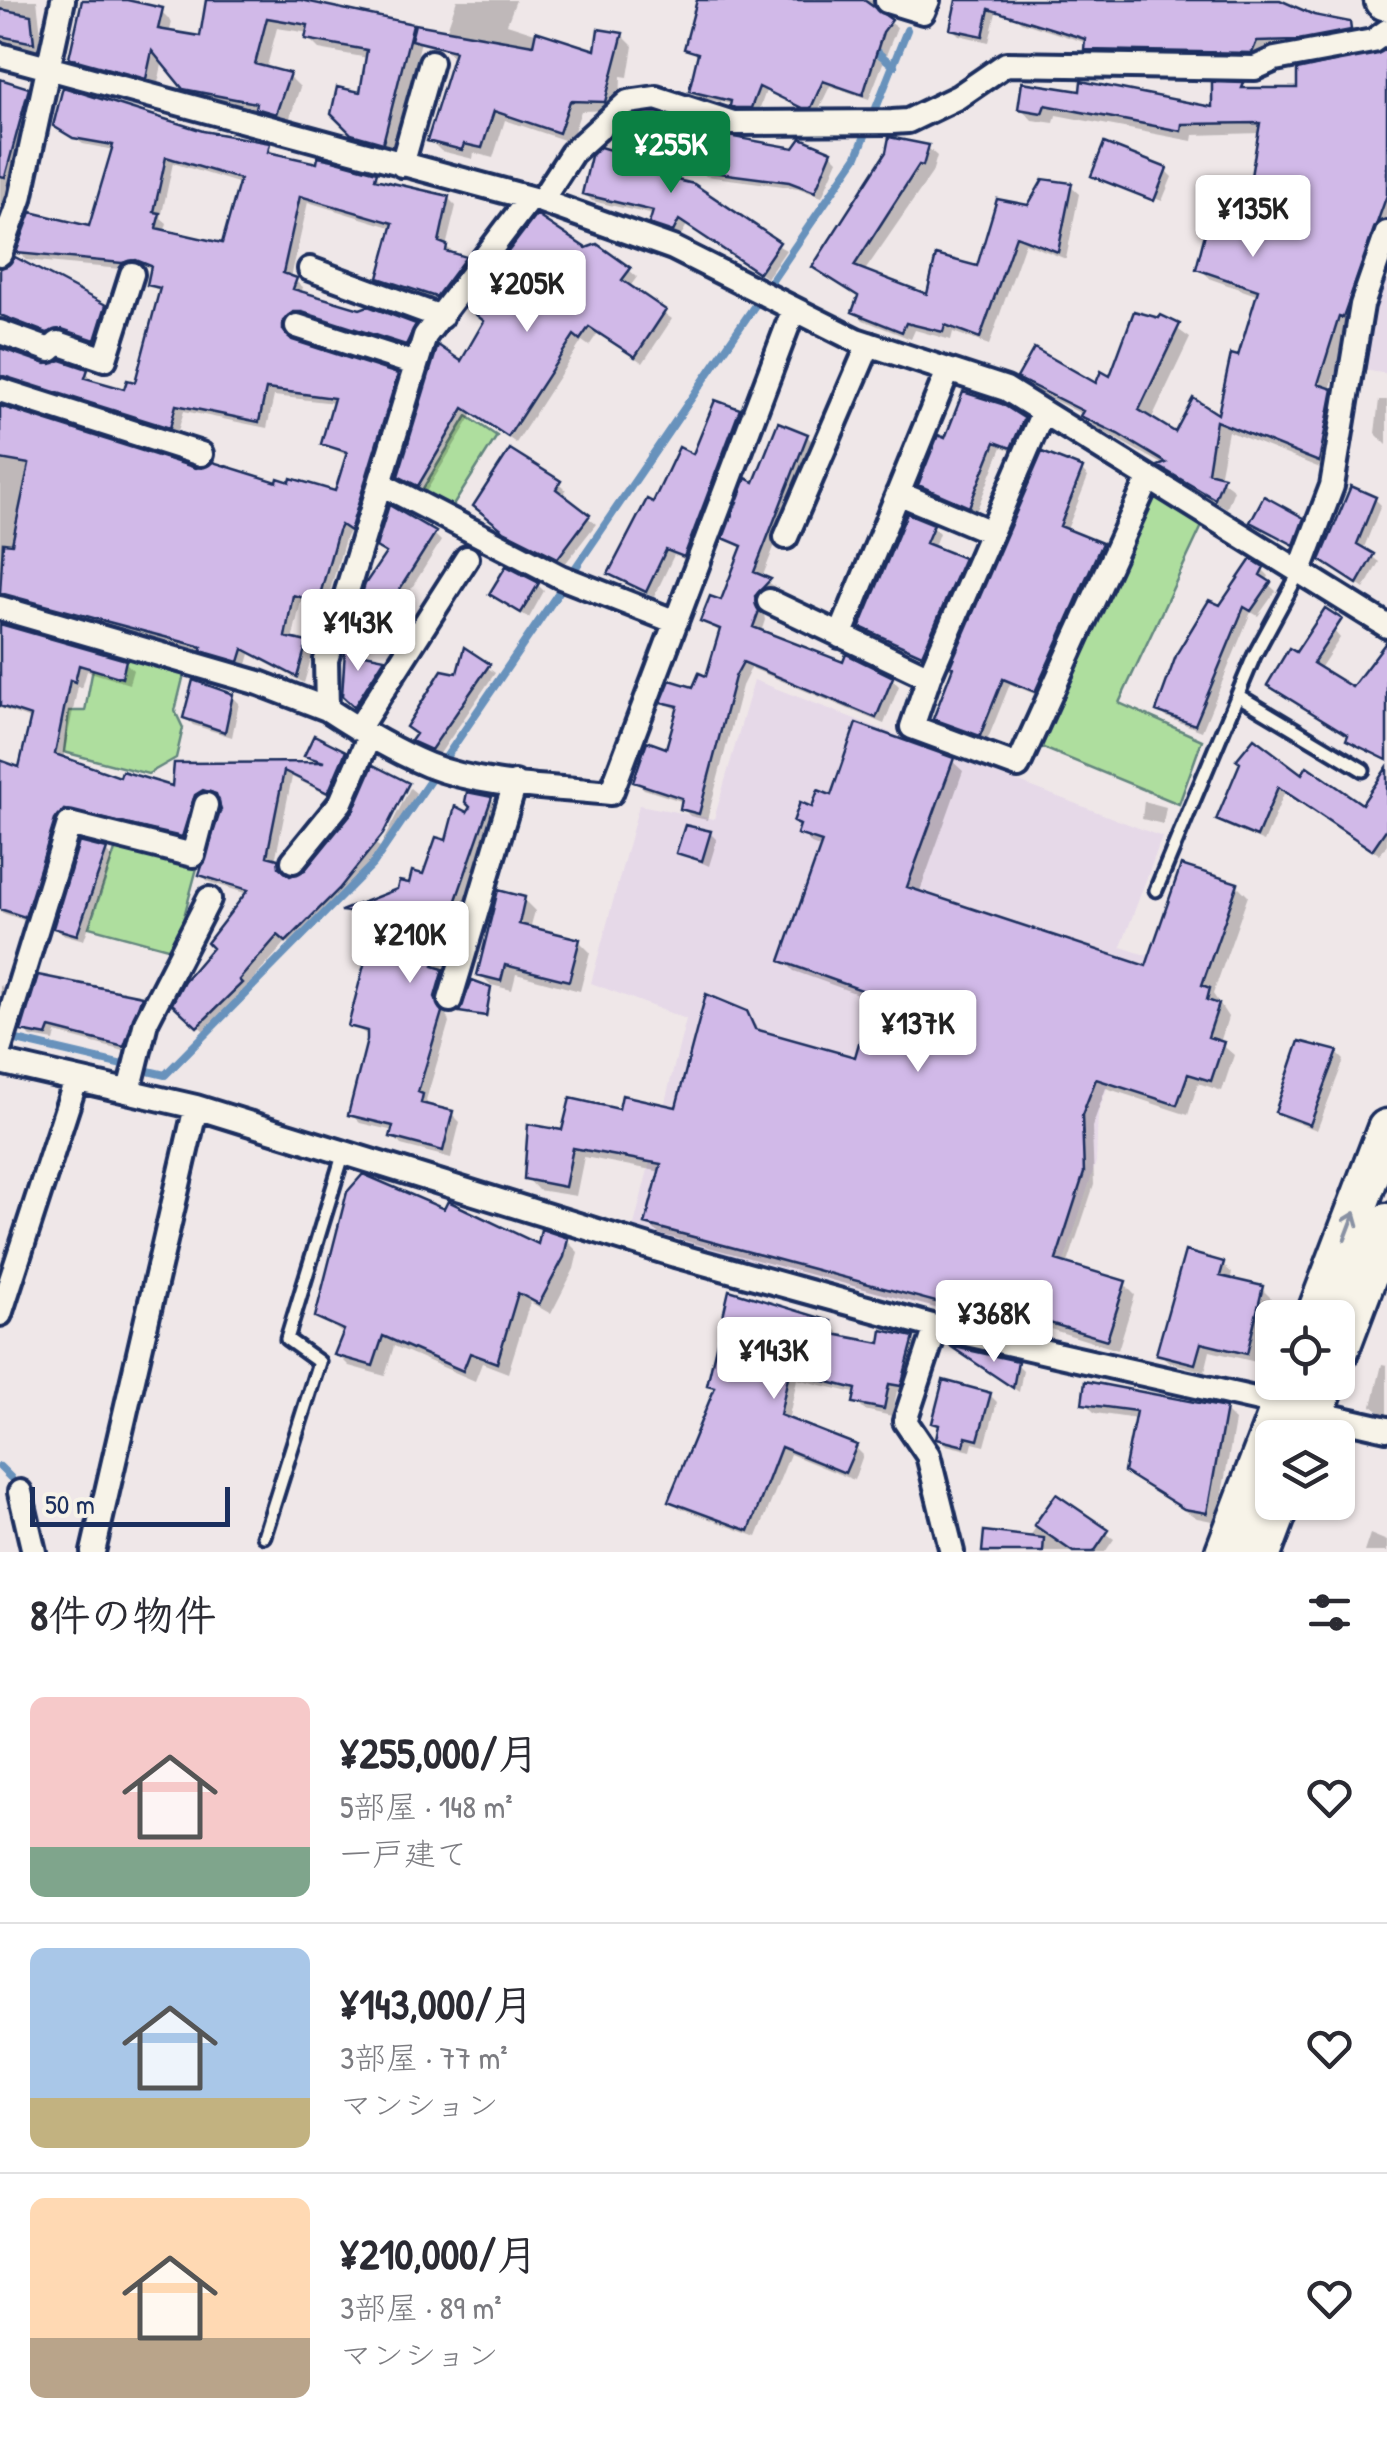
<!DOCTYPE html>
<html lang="ja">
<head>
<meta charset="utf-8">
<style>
  :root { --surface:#fff; --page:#f2f2f3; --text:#2b2b33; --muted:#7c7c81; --line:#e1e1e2; --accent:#0b8043 }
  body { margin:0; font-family:"Patrick Hand","Klee One",sans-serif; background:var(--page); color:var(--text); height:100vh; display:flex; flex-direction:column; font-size:38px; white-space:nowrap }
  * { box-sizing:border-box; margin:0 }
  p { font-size:32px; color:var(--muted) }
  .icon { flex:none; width:55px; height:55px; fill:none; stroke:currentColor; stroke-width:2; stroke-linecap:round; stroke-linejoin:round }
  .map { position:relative; height:1552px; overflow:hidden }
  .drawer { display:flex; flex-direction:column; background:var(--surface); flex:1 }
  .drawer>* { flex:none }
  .fabs { position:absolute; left:1255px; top:1300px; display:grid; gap:20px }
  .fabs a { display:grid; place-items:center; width:100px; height:100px; border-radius:15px; background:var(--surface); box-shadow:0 2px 8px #0004; font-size:50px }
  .scale { position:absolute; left:30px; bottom:25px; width:200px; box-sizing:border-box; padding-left:10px; border:5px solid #1b2f5e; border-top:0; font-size:28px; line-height:35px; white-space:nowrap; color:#1b2f5e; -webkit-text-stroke:8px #f7f3e8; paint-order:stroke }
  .price { position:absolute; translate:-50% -85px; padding:0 22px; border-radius:10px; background:#fff; color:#222; font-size:32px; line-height:65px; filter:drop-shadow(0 2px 5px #0008) }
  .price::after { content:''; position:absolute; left:50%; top:60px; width:30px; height:22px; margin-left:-15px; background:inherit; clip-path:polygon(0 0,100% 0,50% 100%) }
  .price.on { background:var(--accent); color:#fff }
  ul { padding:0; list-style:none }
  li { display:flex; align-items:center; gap:30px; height:250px; padding:0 30px }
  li+li { border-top:2px solid var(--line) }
  li span { display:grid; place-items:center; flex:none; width:280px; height:200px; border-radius:15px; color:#555 }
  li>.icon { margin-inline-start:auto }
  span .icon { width:120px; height:120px; fill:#fffc; stroke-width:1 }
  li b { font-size:42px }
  h2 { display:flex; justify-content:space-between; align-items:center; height:120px; padding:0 30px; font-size:42px }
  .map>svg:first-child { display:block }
  .built { fill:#e6d9e8 }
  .green { fill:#aede9e; stroke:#64867e; stroke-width:2.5 }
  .shadow { fill:#0003; fill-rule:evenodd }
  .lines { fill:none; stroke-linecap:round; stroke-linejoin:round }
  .stream { stroke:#6892bc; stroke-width:8 }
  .building { fill:#d1b9e8; stroke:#1b2f5e; stroke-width:2.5; fill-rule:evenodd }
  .service-casing { stroke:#1b2f5e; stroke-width:19 }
  .minor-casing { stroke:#1b2f5e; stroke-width:30 }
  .trunk-casing { stroke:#1b2f5e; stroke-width:45 }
  .service { stroke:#f7f3e8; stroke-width:11 }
  .minor { stroke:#f7f3e8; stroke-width:22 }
  .trunk { stroke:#f7f3e8; stroke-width:38 }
  .oneway { stroke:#8991a3 }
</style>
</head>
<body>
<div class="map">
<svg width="1387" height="1552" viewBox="0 0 1387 1552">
  <rect width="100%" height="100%" fill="#efe7e8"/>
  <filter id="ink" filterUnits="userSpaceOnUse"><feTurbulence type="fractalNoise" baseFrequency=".01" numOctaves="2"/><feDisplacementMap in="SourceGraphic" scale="20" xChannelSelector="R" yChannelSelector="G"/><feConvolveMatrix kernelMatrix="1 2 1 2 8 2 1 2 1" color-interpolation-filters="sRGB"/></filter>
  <g filter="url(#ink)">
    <path class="built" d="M1387 260V374L1359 369 1369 305Z
      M754 680 1162 837 1121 947 1155 958 1098 1113 1096 1162 1040 1337 633 1229 686 1019 591 983 639 805 714 819Z"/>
    <path class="green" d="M467 416 497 436 449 512 419 495Z
      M1151 492 1202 526 1119 703 1202 740 1179 804 1036 745Z
      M98 642 186 666 175 711 183 728 176 758 148 774 64 752 69 711H85Z
      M116 847 197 868 175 950 89 927Z"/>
    <path class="shadow" d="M0 0H37L43 52 0 41Z
      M85 0H131L161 11 172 22 169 34 202 39 208 0H309L310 4 411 26 422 37 394 152 365 144 334 113 362 95 368 58 319 49 308 38 309 33 277 28 266 70 289 76 300 87 288 124 262 112 197 99 163 60 157 88 83 68 72 57Z
      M457 0H516L507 24 597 53 622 35 633 46 628 77 621 76 620 110 581 111 570 142 505 120 493 158 474 153 473 159 441 151 430 140 455 58 441 46Z
      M699 0H882L880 16 897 27 869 99 830 86 817 113H811L766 91 758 113 739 112 731 104 698 97 692 90 700 57 687 48Z
      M959 0 998 4 989 42 959 35 952 28Z
      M1019 0H1278L1313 17 1349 24 1358 37 1307 47 1265 48 1260 60 1094 57 1087 43 1021 22 1013 15Z
      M1387 53V237L1350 326 1330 390 1343 403 1330 472 1228 431 1219 478 1234 490 1227 508 1172 477 1165 466 1095 427 1084 415 1031 389 1020 378 1097 386 1112 379 1162 318 1190 338 1151 420 1176 435 1219 418 1259 296 1211 279 1199 268 1252 183 1260 133 1193 135 1192 141 1056 115 1054 123 1032 120 1021 108 1024 85 1215 110 1243 85 1248 91 1299 90Z
      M0 82 27 90 37 100 0 247Z
      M56 125 202 134 268 146 275 156 375 174 384 183 448 198 456 206 446 247 465 260 431 299 388 285 380 277 394 228 308 202 291 278 303 287 301 294 414 326 422 333 414 352 311 318H301L290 329 289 340 396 376 404 384 357 536 349 531 345 539 325 608 301 601 292 641 313 652 304 683 250 654 246 668 206 652 14 600 0 604V408L197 471 337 494 348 456 324 444 335 403 274 396 267 428 184 411 177 434 14 382 0 385V355L86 371 93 383 126 392 137 385 161 293 149 284 153 269 145 266 131 270 26 260 19 253 91 229 114 150 83 144ZM173 163 241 184 224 246 164 233 167 223 161 218Z
      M662 133 669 140 655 177 786 250 767 278 687 225 680 237 659 230 652 223 654 215 592 201 585 194 612 152Z
      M928 148 937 156 932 173 864 272 928 297 979 269 1029 208 1070 186 1079 194 1066 259 1025 243 989 345 953 332 951 340 915 330 911 339 863 320 855 311 860 298 815 267Z
      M796 150 831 153 838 160 822 197 798 188 706 176 699 169Z
      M1165 170 1172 177 1162 201 1094 175Z
      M585 250 629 270 637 277 629 288 672 319 643 363 598 333 589 346 582 341 516 443 473 414 426 492 409 483 401 475 462 365Z
      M466 261 472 266 444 303 436 301Z
      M0 271 105 307 115 317 105 348 58 342 9 323 0 314Z
      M1379 400H1387V445L1375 433Z
      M738 411 745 418 691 562 674 555 654 597 618 580 611 574 654 505Z
      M1023 420 1030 427 1018 453 1002 447 976 512 921 484 946 441Z
      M807 436 814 444 762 578 777 588 762 604 765 620 761 632 892 679 899 686 884 724 751 668 742 686 707 820 690 816 682 808 684 802 644 789 636 781 668 751 680 711 664 702 695 690 708 679 722 633 703 621 722 603 743 549 726 538 755 485Z
      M1081 470 1088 477 1066 532 1108 552 1042 697 1010 684 987 741 943 725 936 718Z
      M559 483 566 490 562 497 596 524 565 564 514 537 483 513Z
      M1375 499 1381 505 1363 550 1379 562 1364 589 1323 560Z
      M1302 520 1310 527 1301 550 1253 521Z
      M932 526 939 533 933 549 969 567 929 660 863 627Z
      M434 534 441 541 403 602 411 610 398 628 366 619 359 612 388 555 379 547Z
      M1262 569 1269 576 1266 582 1276 591 1258 616 1251 612 1202 731 1166 717 1159 710 1221 609Z
      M538 585 544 591 529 618 492 594Z
      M0 626 125 662 133 670 129 684 87 671 82 688 78 686 63 759 121 781 175 789 316 765 307 755 315 738 345 753 353 761 336 799 292 777 275 861 289 878 306 873 406 784 375 844 380 847 410 788 416 793 390 842 346 896 295 948 287 941 245 989 248 993 206 1033 175 1003 248 894 209 882 202 875 223 808 218 797 202 802 190 843 82 816 32 923 0 912V763L20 770 33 720 0 708Z
      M1334 631 1340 638 1319 670 1352 690 1387 664V761L1355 746 1350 736 1270 684 1296 656Z
      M465 651 495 673 439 755 414 740 459 676Z
      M347 653 384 660 391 667 362 712 344 696Z
      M232 696 239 703 232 737 193 725 186 718Z
      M952 761 963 771 919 894 1147 970 1237 885 1248 896 1213 994 1228 1017 1220 1043 1234 1055 1222 1091 1198 1083 1188 1115 1106 1088 1092 1127 1094 1185 1067 1266 1124 1284 1135 1295 1118 1350 1047 1328 1044 1337 659 1234 648 1223 662 1172 584 1157 576 1196 538 1190 527 1178 564 1133 621 1112 678 1110 746 1013 761 1033 857 1060 874 1000 794 971 783 960 822 848 811 844 796 822 832 798Z
      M1243 763 1302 777 1363 808 1387 771V844L1380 855 1285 791 1264 842 1226 826 1219 819Z
      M469 795 491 799 499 807 442 971 450 980 443 1007 449 1022 426 1100 429 1108 452 1114 460 1122 451 1158 401 1145 393 1136 394 1131 360 1123 351 1114 369 1036 351 1025 378 922 352 919 345 912 424 877 473 807Z
      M1144 801 1166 807 1163 824 1142 819Z
      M710 833 717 840 709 866 679 852Z
      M106 851 113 858 84 940 62 934 55 928Z
      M524 900 535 911 530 929 579 941 590 952 580 991 516 974 512 990 491 985 480 974Z
      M0 985 10 994 0 1027Z
      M490 989 488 1017 462 1011Z
      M141 999 148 1005 131 1053 56 1033 54 1041 31 1037 24 1030Z
      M1337 1053 1344 1060 1317 1130 1284 1118 1277 1111Z
      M566 1240 578 1252 574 1269 551 1314 530 1302 508 1373 482 1363 475 1381 394 1346 385 1376 349 1366 337 1354 345 1335 318 1316Z
      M1222 1264 1232 1273 1230 1281 1261 1288 1271 1298 1256 1362 1210 1351 1205 1372 1169 1362 1159 1353Z
      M830 1324 838 1332 837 1337 882 1345 912 1339 921 1347 909 1393 897 1391 892 1416 864 1410 856 1402 858 1394 797 1379 788 1421 855 1447 863 1455 854 1480 790 1454 757 1537 680 1508 671 1500 716 1391 709 1384Z
      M960 1352 1016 1363 1023 1370 1019 1392Z
      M1382 1364 1387 1365V1418L1372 1406Z
      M990 1395 997 1402 985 1446 973 1443 971 1451 946 1445 939 1438 941 1428 935 1422Z
      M1085 1403 1225 1411 1235 1421 1217 1522 1197 1518 1138 1482 1127 1471 1137 1419 1095 1413Z
      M1057 1497 1114 1539 1105 1552H984L1028 1539Z
      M1370 1534 1387 1541V1552H1364Z"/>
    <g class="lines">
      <path class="stream" d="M871 47 894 66
        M4 1037 165 1075 373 864 857 156 907 30
        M0 1467 11 1478"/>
    </g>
    <path class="building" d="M82 0H127L163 8 158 29 200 36 206 0H301L413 24 383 143 351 134 331 114 337 87 360 92 367 50 305 39 308 25 267 18 255 64 290 73 276 114 255 108 256 103 183 89 152 51 146 79 69 58Z
      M697 0H864L892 20 883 32 863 95 823 81 811 108H802L759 87 751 108H735L730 106 731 101 689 91 698 53 684 49Z
      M956 0H1280L1314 15 1350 22 1351 30 1298 40 1257 41 1252 53 1084 50 1085 39 989 9 983 36 950 29Z
      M0 9 31 15 34 43 0 36Z
      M415 24 533 45 536 31 595 50 598 29 623 33 605 102 570 101 559 133 494 111 482 148 464 144 462 150 427 141 455 51 411 40Z
      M1387 50V195L1343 318 1339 317 1318 384 1333 389 1319 462 1216 421 1208 472 1224 476 1215 499 1158 466 1166 463 1118 434 1080 416 1083 411 1017 378 1034 348 1096 383 1101 371 1110 376 1134 311 1159 318 1161 315 1180 324 1139 410 1175 432 1193 398 1218 414 1231 354 1238 356 1258 290 1196 269 1210 214 1230 220 1250 182 1260 123 1182 124 1181 131 1045 105 1042 113 1018 109 1022 82 1080 91 1081 81 1212 107V82L1244 83 1242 88H1297V70Z
      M0 79 29 88 5 177 0 176Z
      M63 87 203 131 270 143 268 152 317 163 318 157 333 160 377 172 375 179 449 196 439 242 447 245 446 251 466 257 436 297 378 278 393 223 300 196 283 273 297 278 293 289 360 309 368 306 416 324 406 345 302 312H293L283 321V330L292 340 398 374 350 531 341 525 338 531 318 602 293 595 285 637 307 642 297 677 243 649 239 662 201 651 202 647 0 593 3 543 12 544 29 464 0 459V406L196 468 213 462 277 482 278 478 290 482 291 478 335 491 347 452 321 444 334 398 266 389 259 422 176 405 170 428 0 375V348L46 364 61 360 88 369 85 378 124 389 127 380 135 382 160 288 147 285 151 266 136 260 122 263 16 253 31 212 89 226 113 145 73 138 53 126ZM166 157 240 179 222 243 156 228 160 213 154 212Z
      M631 119 663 131 648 173 694 184 780 242 759 273 679 220 673 232 649 224 653 211 582 194 591 156 600 147 610 150 615 134Z
      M717 134 794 148 801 138 832 151 815 192 789 182 696 170Z
      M889 137 929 145 923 166 919 165 854 266 927 294 936 255 977 266 997 199 1028 205 1043 179 1072 183 1058 252 1016 236 980 338 945 325 943 332 906 323 902 332 852 312 858 296 812 267 886 152Z
      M1104 143 1167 168 1154 201 1091 176Z
      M536 215 586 248 597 244 631 268 622 280 666 310 635 357 589 327 580 340 574 335 508 437 464 408 418 486 398 476 438 345 461 361 484 321 466 307Z
      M15 257 106 305 95 340 62 329 47 333 0 315V269Z
      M963 392 1002 404 1024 418 1011 448 995 442 969 507 918 485 938 435 945 438Z
      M715 400 740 409 684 557 666 550 646 592 608 574 647 499 653 502 679 447 693 454Z
      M778 422 808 434 754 572 771 579 755 596 759 611 753 627 843 662 846 654 893 677 876 718 743 662 735 677 699 814 680 809 682 798 633 782 647 741 666 748 678 706 661 702 670 680 693 687 699 673 706 676 720 629 700 621 710 596 721 600 742 546 723 538 746 478 754 482Z
      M510 449 561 481 556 489 590 515 558 558 504 531 473 506Z
      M1042 452 1083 468 1060 526 1102 543 1035 692 1003 679 980 736 933 719 953 667 950 666Z
      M1351 486 1376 497 1357 544 1374 554 1357 584 1320 560Z
      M1264 496 1304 518 1294 545 1250 522Z
      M389 505 436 532 396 595 405 601 391 622 356 613 365 584 386 553 376 547Z
      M907 513 934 524 926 543 964 558 922 655 860 627Z
      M1251 559 1264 567 1260 575 1271 582 1251 611 1244 607 1195 725 1156 711 1177 653 1209 600 1220 605Z
      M506 566 539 583 521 613 489 594Z
      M1325 608 1342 619 1313 663 1352 687 1387 641V760L1346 740 1348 735 1267 685 1289 648 1296 652Z
      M0 624 126 660 122 678 79 665 75 682 70 680 55 754 120 777 122 771 172 786 174 763 324 762 304 756 314 735 346 751 328 793 284 771 267 856 278 859 279 867 290 876 305 870 353 811 373 765 409 783 383 834 339 889 286 942 278 935 239 980 242 983 197 1027 172 1004 184 981 212 948 207 943 248 890 199 875 221 809 216 794 203 790 195 795 182 837 64 810 55 820 25 917 0 909V760L19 767 31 716 0 706Z
      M464 647 490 664 431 750 411 741 416 734 406 727 442 670 457 673Z
      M345 650 385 658 354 707 342 696Z
      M193 680 233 694 225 732 183 718Z
      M856 723 954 758 907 887 1146 966 1181 865 1238 883 1202 985 1210 988 1207 1000 1219 1004 1208 1037 1224 1042 1211 1081 1188 1074 1177 1105 1096 1079 1082 1115 1084 1173 1056 1260 1126 1281 1107 1340 1036 1319 1033 1328 645 1224 661 1164 573 1148 565 1187 524 1179 528 1124 562 1130 570 1098 619 1109 622 1095 676 1107 706 994 747 1011 755 1029 855 1057 873 994 780 961 822 842 797 834 800 825 793 822 800 802 812 807 818 790 831 795Z
      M1254 738 1302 774 1307 766 1362 804 1387 767V828L1372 850 1278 787 1257 837 1216 820 1240 763 1236 760Z
      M467 792 492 797 433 966 443 969 435 997 442 1012 418 1092 423 1094 421 1103 453 1111 443 1151 390 1137 393 1126 348 1115 367 1040V1031L348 1026 377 915 341 911 397 889 399 881 409 883 412 871 423 874 436 837 446 840 455 806 467 812 470 807 465 802Z
      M685 825 711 831 702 861 676 853Z
      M79 842 107 849 77 935 53 928Z
      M498 890 525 897 519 924 580 939 569 981 505 965 501 981 477 975Z
      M38 975 142 996 124 1047 50 1028 47 1036 21 1031Z
      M472 980 491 987 486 1016 459 1012Z
      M1299 1041 1338 1051 1310 1125 1275 1112Z
      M363 1174 444 1209 448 1201 538 1244 541 1229 568 1238 564 1257 539 1304 518 1293 497 1363 470 1353 463 1371 383 1336 373 1366 334 1355 344 1330 315 1317 347 1192Z
      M1185 1251 1224 1262 1220 1276 1263 1286 1247 1354 1201 1343 1195 1364 1156 1354Z
      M729 1290 831 1321 828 1333 880 1343 882 1330 914 1337 901 1386 889 1384 884 1409 853 1403 856 1389 789 1372 780 1415 857 1445 845 1473 781 1447 749 1531 668 1501 715 1387 707 1385Z
      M950 1346 1018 1361 1013 1388Z
      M943 1380 991 1393 978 1440 966 1437 964 1446 936 1439 939 1425 932 1423Z
      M1085 1381 1226 1408 1207 1513 1184 1509 1124 1472 1136 1411 1082 1404Z
      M1056 1494 1109 1530 1094 1552H1073L1034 1525Z
      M984 1531 1044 1538 1043 1552H982Z"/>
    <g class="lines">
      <g class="service-casing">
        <path id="service" d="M1239 696 1363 770
          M1156 890 1254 656 1299 573
          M264 1536 319 1362 287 1339 344 1152"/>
      </g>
      <g class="minor-casing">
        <path id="minor" d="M887 1 923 12 928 0
          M0 55 541 201 673 248 856 340 1006 389 1387 626
          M402 165 431 62
          M529 199 425 336 326 660 327 709C359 730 392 750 428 765 483 787 552 787 611 793L794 309
          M541 201 572 153 628 102 656 98 733 123 892 122 908 121 958 97 1006 64 1255 68 1275 59 1373 41 1387 31
          M0 254 20 199 63 0
          M310 269 441 317
          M297 326 415 364
          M0 332 50 350 58 343 105 359 132 274
          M0 390 201 454
          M1043 412 929 677 912 727 1018 766 1148 480
          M381 484 561 577 676 622
          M898 493 991 532
          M786 537 869 344
          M1299 573 1332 486 1362 305 1387 233
          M769 601 929 677
          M0 608 259 683 327 709
          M840 636 948 371
          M358 729 467 558
          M293 861 341 802 369 737
          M450 1000 515 783
          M0 1048 69 824 193 855 206 805
          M0 1062 196 1107 675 1255 936 1327 1387 1429
          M129 1091 146 1022 209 899
          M0 1314 76 1080
          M936 1327 905 1421 928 1455 952 1552
          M20 1492 34 1552
          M93 1552 196 1107"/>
      </g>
      <g class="trunk-casing">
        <path id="trunk" d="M1384 0 1387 1
          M1315 1318 1387 1129
          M1338 1353 1387 1223
          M1305 1438 1326 1382
          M1225 1552 1290 1382
          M1262 1552 1281 1502"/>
      </g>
      <use href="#service" class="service"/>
      <use href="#minor" class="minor"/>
      <use href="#trunk" class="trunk"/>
    </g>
    <defs><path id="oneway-shaft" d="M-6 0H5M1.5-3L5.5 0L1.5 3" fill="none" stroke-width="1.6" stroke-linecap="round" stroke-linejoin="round" transform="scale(2.5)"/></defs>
    <use class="oneway" href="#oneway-shaft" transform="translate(1350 1226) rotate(-69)"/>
  </g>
</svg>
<div class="fabs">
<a><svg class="icon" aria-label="locate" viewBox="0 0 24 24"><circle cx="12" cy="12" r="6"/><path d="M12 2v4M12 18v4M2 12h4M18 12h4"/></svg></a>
<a><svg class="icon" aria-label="layers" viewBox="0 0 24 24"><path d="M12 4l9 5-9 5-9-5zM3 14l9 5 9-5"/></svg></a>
</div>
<div class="scale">50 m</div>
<b class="price on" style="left:671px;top:196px">¥255K</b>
<b class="price" style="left:1253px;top:260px">¥135K</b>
<b class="price" style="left:527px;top:335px">¥205K</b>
<b class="price" style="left:358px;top:674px">¥143K</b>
<b class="price" style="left:410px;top:986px">¥210K</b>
<b class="price" style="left:918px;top:1075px">¥137K</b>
<b class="price" style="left:994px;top:1365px">¥368K</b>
<b class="price" style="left:774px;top:1402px">¥143K</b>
</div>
<section class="drawer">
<h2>8件の物件<svg class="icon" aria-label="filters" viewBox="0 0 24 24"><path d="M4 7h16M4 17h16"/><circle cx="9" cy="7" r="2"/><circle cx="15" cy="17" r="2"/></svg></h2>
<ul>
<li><span style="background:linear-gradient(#f6c9c9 75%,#7fa58c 0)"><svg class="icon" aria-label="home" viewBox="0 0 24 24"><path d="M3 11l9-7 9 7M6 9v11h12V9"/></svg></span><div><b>¥255,000/月</b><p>5部屋 · 148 m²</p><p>一戸建て</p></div><svg class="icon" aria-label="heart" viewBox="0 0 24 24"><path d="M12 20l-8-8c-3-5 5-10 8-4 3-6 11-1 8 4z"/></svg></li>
<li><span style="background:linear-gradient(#a9c7e8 75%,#c2b280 0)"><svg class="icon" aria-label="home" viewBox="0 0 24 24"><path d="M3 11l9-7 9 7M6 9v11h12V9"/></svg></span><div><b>¥143,000/月</b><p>3部屋 · 77 m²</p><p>マンション</p></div><svg class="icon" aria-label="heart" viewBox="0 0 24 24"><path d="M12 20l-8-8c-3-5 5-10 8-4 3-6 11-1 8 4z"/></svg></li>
<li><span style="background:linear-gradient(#ffd9b3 70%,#b9a48a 0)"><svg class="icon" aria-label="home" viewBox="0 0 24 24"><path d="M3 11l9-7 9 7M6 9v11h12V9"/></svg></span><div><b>¥210,000/月</b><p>3部屋 · 89 m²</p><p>マンション</p></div><svg class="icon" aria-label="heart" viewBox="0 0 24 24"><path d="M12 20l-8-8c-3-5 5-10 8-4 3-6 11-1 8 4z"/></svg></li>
</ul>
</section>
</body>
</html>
